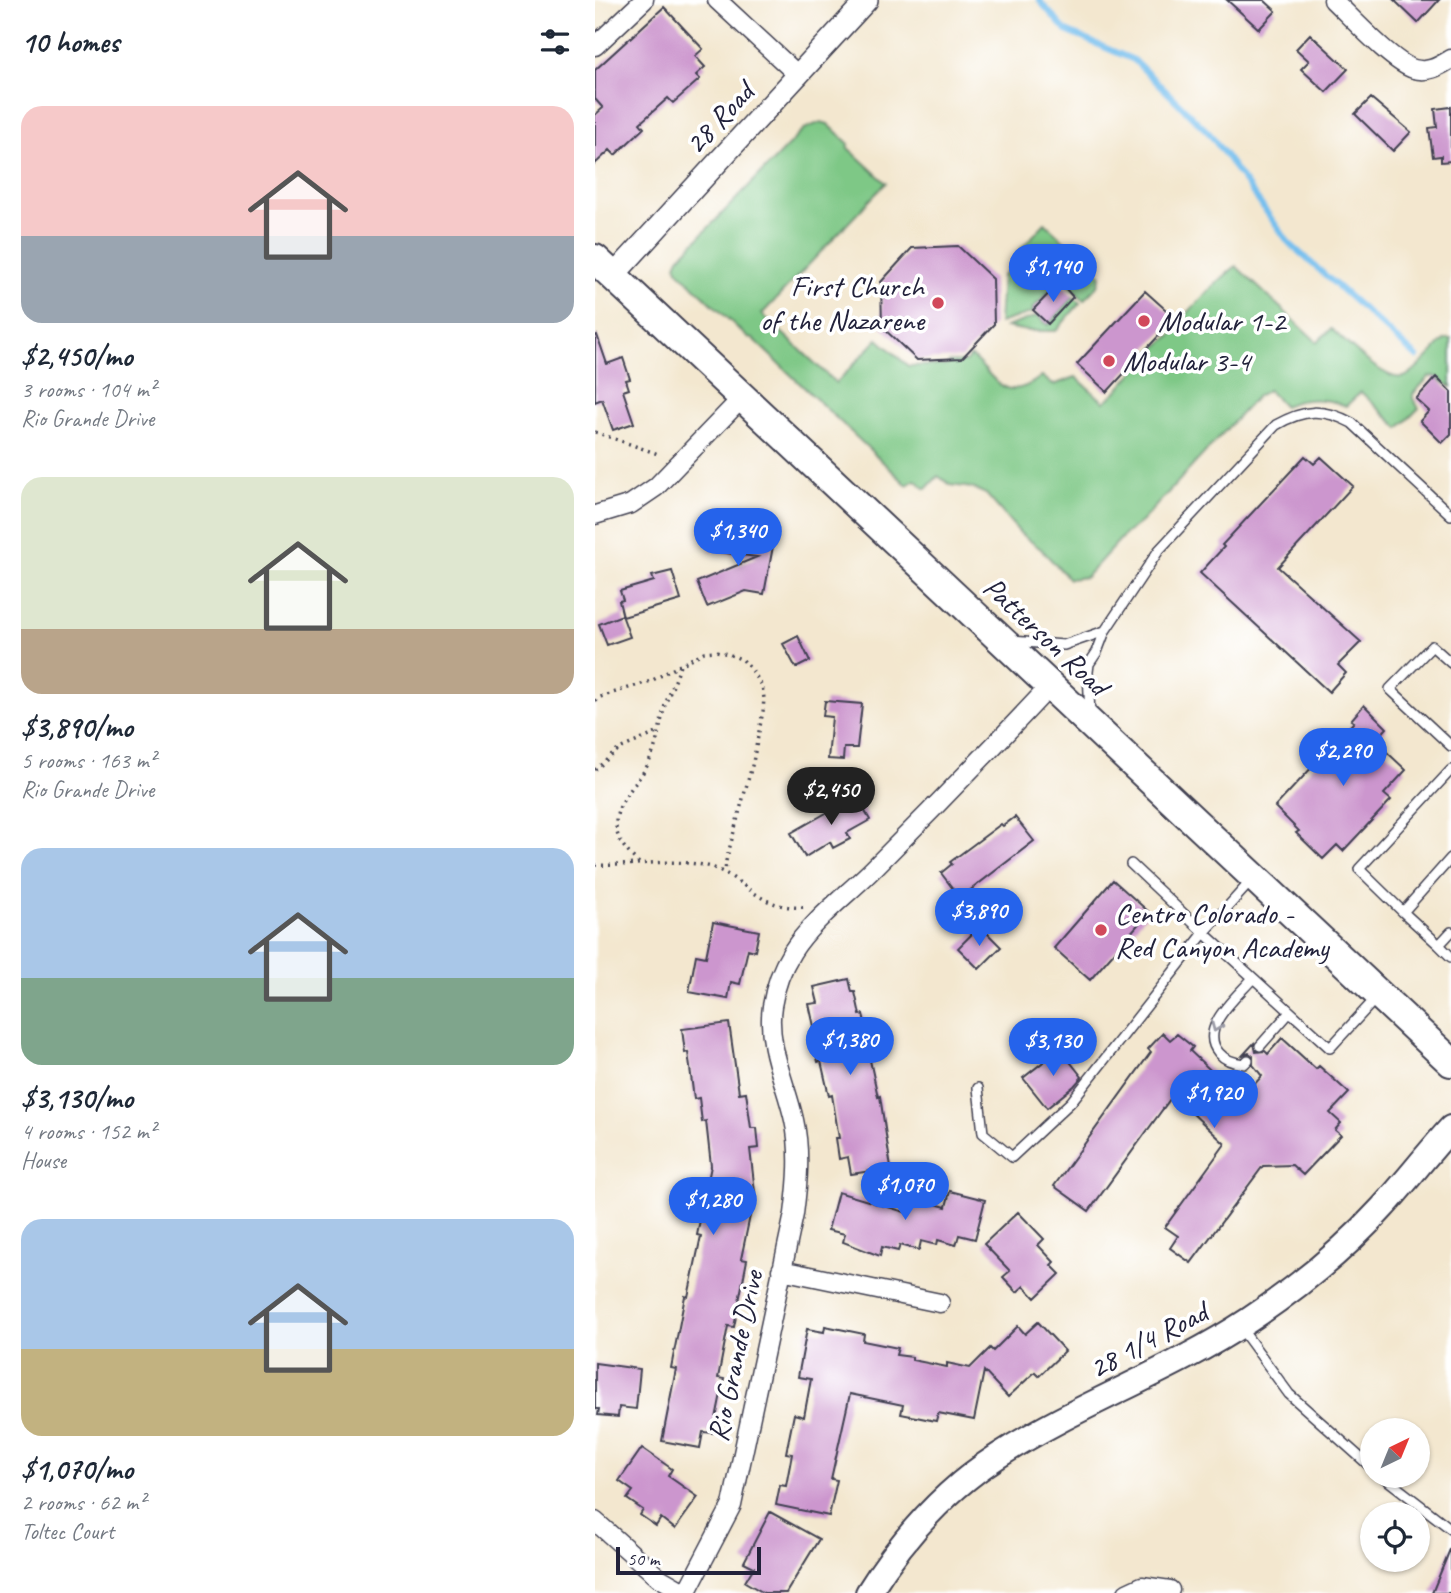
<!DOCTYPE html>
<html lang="en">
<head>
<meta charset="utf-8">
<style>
  :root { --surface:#fff; --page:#f6f6f7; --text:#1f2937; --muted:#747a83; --accent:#2563eb }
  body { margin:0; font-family:Caveat,sans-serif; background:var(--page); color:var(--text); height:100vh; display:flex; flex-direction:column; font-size:26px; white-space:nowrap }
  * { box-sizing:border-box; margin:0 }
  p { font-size:23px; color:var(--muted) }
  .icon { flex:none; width:38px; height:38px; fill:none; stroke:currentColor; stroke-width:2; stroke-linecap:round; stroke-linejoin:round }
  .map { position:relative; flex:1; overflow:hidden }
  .drawer { display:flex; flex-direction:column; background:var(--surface); width:595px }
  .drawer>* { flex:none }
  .needle { width:46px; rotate:43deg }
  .buttons { position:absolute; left:765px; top:1418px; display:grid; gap:14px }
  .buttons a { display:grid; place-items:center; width:70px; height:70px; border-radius:50%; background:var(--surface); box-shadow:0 2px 5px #0004; font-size:35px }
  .scale { position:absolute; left:21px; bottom:18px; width:145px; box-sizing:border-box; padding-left:7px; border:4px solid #22223b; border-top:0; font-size:19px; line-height:24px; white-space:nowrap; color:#22223b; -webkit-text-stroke:5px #fff; paint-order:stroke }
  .price { position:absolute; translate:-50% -60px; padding:0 16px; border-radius:24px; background:var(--accent); color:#fff; font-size:23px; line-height:46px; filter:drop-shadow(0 2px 4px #0008) }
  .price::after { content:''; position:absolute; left:50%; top:42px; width:21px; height:16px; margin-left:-10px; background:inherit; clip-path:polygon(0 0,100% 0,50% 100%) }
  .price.active { background:#222; color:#fff }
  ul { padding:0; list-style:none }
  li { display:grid; align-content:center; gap:14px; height:371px; padding:0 21px }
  li span { display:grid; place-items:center; height:217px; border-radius:21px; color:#555 }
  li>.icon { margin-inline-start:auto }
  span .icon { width:126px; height:126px; fill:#fffc; stroke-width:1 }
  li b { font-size:30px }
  h2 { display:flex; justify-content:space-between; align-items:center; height:84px; padding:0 21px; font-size:30px }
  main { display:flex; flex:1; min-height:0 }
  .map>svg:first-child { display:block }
  .green { fill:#7ec886; stroke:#507560; stroke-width:2 }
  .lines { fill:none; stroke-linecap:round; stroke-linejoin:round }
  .stream { stroke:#76bfee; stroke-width:6 }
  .building { fill:#cc96ce }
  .service-casing { stroke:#414051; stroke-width:12 }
  .minor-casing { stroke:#414051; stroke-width:21 }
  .tertiary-casing { stroke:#414051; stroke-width:24 }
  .secondary-casing { stroke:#414051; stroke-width:28 }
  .primary-casing { stroke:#414051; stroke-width:32 }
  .path { stroke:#414051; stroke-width:3.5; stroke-dasharray:2 5; stroke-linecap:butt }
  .service { stroke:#fff; stroke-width:9 }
  .minor { stroke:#fff; stroke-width:18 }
  .tertiary { stroke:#fff; stroke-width:21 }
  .secondary { stroke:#fff; stroke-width:24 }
  .primary { stroke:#fff; stroke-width:28 }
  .oneway { stroke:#9c9ca7 }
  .poi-dot { fill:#d1495b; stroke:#fff; stroke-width:2.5 }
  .labels { text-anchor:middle; stroke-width:7; stroke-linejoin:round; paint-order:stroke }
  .street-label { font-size:30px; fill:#22223b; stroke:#fff }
  .poi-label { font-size:30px; fill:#22223b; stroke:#fff; text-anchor:start }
</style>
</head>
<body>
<main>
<section class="drawer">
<h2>10 homes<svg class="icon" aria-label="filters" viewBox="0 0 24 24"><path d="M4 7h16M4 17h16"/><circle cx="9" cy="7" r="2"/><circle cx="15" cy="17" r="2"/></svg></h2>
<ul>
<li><span style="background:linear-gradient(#f6c9c9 60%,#9aa5b1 0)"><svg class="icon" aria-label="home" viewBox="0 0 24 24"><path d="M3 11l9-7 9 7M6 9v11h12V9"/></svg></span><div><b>$2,450/mo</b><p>3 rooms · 104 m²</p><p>Rio Grande Drive</p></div></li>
<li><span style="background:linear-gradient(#dfe7d0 70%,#b9a48a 0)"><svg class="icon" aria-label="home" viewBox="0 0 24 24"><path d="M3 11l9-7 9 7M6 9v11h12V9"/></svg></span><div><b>$3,890/mo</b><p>5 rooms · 163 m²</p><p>Rio Grande Drive</p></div></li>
<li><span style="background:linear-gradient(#a9c7e8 60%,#7fa58c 0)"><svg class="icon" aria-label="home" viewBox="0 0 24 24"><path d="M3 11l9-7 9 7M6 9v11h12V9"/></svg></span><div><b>$3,130/mo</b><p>4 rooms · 152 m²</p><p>House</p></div></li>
<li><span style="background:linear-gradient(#a9c7e8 60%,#c2b280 0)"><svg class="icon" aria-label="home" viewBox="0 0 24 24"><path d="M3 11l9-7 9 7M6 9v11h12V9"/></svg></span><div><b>$1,070/mo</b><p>2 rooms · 62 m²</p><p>Toltec Court</p></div></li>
</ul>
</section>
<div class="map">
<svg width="856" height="1593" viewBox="0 0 856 1593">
  <rect width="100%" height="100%" fill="#fff"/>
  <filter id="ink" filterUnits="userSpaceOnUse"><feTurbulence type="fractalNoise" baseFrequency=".0143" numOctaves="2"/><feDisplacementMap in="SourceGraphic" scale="14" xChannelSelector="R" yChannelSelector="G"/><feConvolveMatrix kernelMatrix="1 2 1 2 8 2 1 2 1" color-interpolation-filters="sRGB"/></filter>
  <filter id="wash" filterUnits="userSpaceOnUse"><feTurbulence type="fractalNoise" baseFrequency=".00686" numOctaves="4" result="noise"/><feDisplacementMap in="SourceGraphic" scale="28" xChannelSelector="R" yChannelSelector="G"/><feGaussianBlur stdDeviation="1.57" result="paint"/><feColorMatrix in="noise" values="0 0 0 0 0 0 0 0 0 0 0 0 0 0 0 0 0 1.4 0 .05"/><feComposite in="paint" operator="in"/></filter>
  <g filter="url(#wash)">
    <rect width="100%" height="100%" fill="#f3e7cf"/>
    <path class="green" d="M226 122 233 124 254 144 252 147 291 183 167 314 241 383 283 339 313 366 353 365 354 362H370L376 356C402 378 408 406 447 376L458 385 481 377 509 402C530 387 542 364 561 347 568 342 574 338 579 332V328C599 306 618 285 641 266L722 342 736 329C751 341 790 383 809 377 819 374 841 348 850 339H856V387L840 376 834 377 818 394V399L824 408 804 428 766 392 751 406C731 398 710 397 689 406L673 390 662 396 546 522 530 534 491 577 474 579 446 549 426 534 391 494 377 488 356 485 343 476 331 489 320 480 312 485 158 339 153 338 83 271 81 265 84 258 209 129Z
      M450 223 506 275 503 285 489 300 462 274 437 270 422 253Z
      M421 261 437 275 461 279 464 282 437 309 439 312 404 323 407 276Z
      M478 297 485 303 461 331H432L411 327 442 316 453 325Z"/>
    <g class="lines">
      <path class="stream" d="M444 0 471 31 539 60 614 133 694 243 822 357"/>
    </g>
    <g id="blocks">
      <path class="building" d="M632 0H669L681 11 664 29Z
        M799 0H844L823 23Z
        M69 7 108 49 100 56 110 67 101 75 105 79 78 103 73 98 45 123 49 128 20 155 15 150 0 164V115L8 108 0 99V70Z
        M715 34 753 69 731 92 706 69 714 61 701 49Z
        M776 98 816 132 798 151 760 114Z
        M856 107V161L846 162V156L838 157 834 128 842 127 840 109Z
        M363 246 398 279 399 324 367 358 322 360 287 327 286 282 317 248Z
        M463 284 471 289 478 297 453 324 438 310Z
        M550 291 580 318 512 392 482 364Z
        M2 335 12 364 28 358 35 379 31 380 34 389 28 391 39 423 18 430 7 399 0 402V336Z
        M841 377 856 392V434L847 443 825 421 834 411 821 399Z
        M710 456 719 464 726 457 758 486 683 567 766 642 743 665 751 673 734 692 605 573 629 547 627 545Z
        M118 531 179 541 169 594 151 591 112 607 102 582 162 557 115 551Z
        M77 571 86 600 28 617 24 601 28 600 25 591 59 581 57 576Z
        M27 615 35 637 12 645 4 624Z
        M203 636 215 661 201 668 188 644Z
        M230 701 267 704 262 748H249L248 760 233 759 237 717 228 716Z
        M769 705 792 728 780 741 811 770 789 794 796 800 748 851 742 845 728 859 701 833 704 831 680 807 759 722 756 720Z
        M261 796 275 820 252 833 255 839 238 848 235 842 210 857 196 833Z
        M420 817 439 841 365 898 346 873 357 864 355 862 406 824 408 826Z
        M518 880 554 912 495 980 459 948Z
        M118 922 164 931 160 951 153 949 145 984 136 982 133 999 94 992 101 955 111 957Z
        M385 926 406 947 384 969 363 948Z
        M254 979 257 992H260L265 1015 268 1014 277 1050 273 1051 283 1097 285 1096 296 1168 256 1174 253 1157 244 1159 241 1138H244L237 1095 234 1096 226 1061 223 1062 218 1041 222 1040 214 1004 223 1003 219 987Z
        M134 1023 144 1093 151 1092 156 1128H162L164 1148 155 1149 160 1192 146 1259 152 1260 139 1327 133 1326 123 1378 129 1379 118 1433 108 1432 105 1448 67 1441 81 1369 76 1368 90 1296 93 1297 106 1236 102 1235 116 1166 111 1121 107 1122 104 1098 99 1099 93 1052 90 1053 87 1029Z
        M568 1033 575 1040 582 1034 598 1047 595 1051 646 1099 667 1076 658 1065V1056L654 1053 648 1055 659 1043 661 1052 670 1051 673 1054 687 1038 721 1069 724 1066 754 1093 735 1113 746 1123 740 1130 746 1135 708 1175 697 1165 668 1166 596 1263 575 1248 583 1236 570 1227 630 1144 578 1095 494 1211 459 1186 556 1052 553 1049Z
        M465 1049 487 1077 479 1086 452 1108 428 1078Z
        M355 1191 390 1200 380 1239 364 1235 361 1245 343 1240 342 1245 326 1241 324 1250 305 1245 303 1251 287 1247 285 1256 248 1242 250 1234 233 1230 243 1192 313 1213 317 1198 351 1207Z
        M423 1212 449 1239 443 1245 459 1262 456 1265 465 1274 440 1298 429 1286 422 1292 408 1277 415 1271 389 1244Z
        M443 1322 470 1351 444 1376 440 1372 413 1397 389 1371 379 1420 343 1413 341 1421 306 1414 308 1405 255 1394 236 1479 242 1480 234 1516 181 1505 185 1485 191 1486 197 1454 191 1453 199 1414 209 1417 216 1379 203 1377 212 1329 229 1332 230 1326 269 1334 268 1341 303 1348 301 1355 317 1357V1360L352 1367V1363L375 1368 395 1348 398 1351 423 1326 430 1334Z
        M0 1363 45 1369 41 1409 24 1407 23 1417 3 1415 4 1409H0Z
        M47 1448 77 1469 73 1476 103 1497 80 1529 66 1518 61 1526 45 1515 48 1510 32 1499 38 1491 24 1481Z
        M175 1512 224 1539 191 1593H169L150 1582 159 1567 149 1562Z
        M856 1548V1593H837L856 1547Z"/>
    </g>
  </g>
  <g filter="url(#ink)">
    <use href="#blocks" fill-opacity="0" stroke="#414051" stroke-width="2"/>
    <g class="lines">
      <g class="service-casing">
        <path id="service" d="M416 641 469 645 510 631
          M856 663 837 646 795 689 856 746
          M495 715 493 672 494 664 502 652 510 631 564 550 681 425C709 409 728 408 757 423L856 515
          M856 770 764 869 808 912 856 858
          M656 881 609 933 735 1048 783 996
          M808 912 844 945 856 932
          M844 945 856 957
          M665 1046 695 1012
          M653 1060 649 1064C639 1063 630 1060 624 1053 602 1028 643 996 658 978
          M383 1088 388 1133 417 1157 476 1102 609 933 536 864
          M645 1327 694 1394 777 1468
          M786 1475 856 1529"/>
      </g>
      <g class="minor-casing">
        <path id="minor" d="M122 0 204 76
          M738 0C756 17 798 63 819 69 834 73 844 66 856 59
          M0 46 49 0
          M0 515 36 504 61 487 147 398
          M186 1270 345 1303
          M0 1521 63 1577 91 1593
          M91 1593 137 1505 199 1214C203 1183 206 1151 199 1120 191 1083 171 1045 177 1006 180 987 187 968 197 952 218 919 255 893 282 865 341 806 399 746 455 686
          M532 1593 547 1586 575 1590"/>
      </g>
      <g class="tertiary-casing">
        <path id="tertiary" d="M18 276 272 0"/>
      </g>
      <g class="secondary-casing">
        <path id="secondary" d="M273 1593C306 1540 350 1490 403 1456 483 1404 574 1373 654 1320 702 1288 748 1251 787 1208 811 1182 832 1154 856 1128"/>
      </g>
      <g class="primary-casing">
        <path id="primary" d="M0 259 856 1062"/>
      </g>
      <path class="path" d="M0 432 66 455
        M0 701 5 697 56 681 109 652 121 651 133 654 148 660 159 673 167 686 169 698 168 711 158 762 131 861 130 873
        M0 770 24 749 64 732
        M44 863C32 852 20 839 21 822 22 799 45 782 54 762 63 744 65 724 70 705 75 691 82 679 85 665
        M0 865C36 867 71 858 108 865 149 873 160 911 210 907"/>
      <use href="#service" class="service"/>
      <use href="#minor" class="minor"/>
      <use href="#tertiary" class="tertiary"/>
      <use href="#secondary" class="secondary"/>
      <use href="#primary" class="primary"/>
    </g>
    <defs><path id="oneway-chevron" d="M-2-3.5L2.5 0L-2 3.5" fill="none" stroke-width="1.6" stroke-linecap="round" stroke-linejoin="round" transform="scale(1.75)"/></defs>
    <use class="oneway" href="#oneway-chevron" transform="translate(621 1027) rotate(112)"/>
  </g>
  <g class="poi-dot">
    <circle cx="343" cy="303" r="7"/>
    <circle cx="549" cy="321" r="7"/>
    <circle cx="514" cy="361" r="7"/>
    <circle cx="506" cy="930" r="7"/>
  </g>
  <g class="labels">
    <g class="street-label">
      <text transform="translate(124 118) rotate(-47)" y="10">28 Road</text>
      <text transform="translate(451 636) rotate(43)" y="10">Patterson Road</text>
      <text transform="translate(553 1340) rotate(-28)" y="10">28 1/4 Road</text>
      <text transform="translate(140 1356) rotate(-78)" y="10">Rio Grande Drive</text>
    </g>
    <g class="poi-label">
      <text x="329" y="296" text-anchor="end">First Church<tspan x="329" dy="34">of the Nazarene</tspan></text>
      <text x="563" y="331">Modular 1-2</text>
      <text x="528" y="371">Modular 3-4</text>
      <text x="520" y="923">Centro Colorado -<tspan x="520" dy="34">Red Canyon Academy</tspan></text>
    </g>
  </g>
</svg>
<div class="buttons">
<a><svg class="needle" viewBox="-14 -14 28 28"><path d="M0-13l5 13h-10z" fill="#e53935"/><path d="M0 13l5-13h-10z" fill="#747a83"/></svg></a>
<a><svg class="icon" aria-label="locate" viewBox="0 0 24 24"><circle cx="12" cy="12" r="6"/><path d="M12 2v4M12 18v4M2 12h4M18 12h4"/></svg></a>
</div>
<div class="scale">50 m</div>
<b class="price" style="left:458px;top:304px">$1,140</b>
<b class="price" style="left:143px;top:568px">$1,340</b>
<b class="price" style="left:748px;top:788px">$2,290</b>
<b class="price active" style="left:236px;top:827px">$2,450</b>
<b class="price" style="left:384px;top:948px">$3,890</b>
<b class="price" style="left:255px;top:1077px">$1,380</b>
<b class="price" style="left:458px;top:1078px">$3,130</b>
<b class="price" style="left:619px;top:1130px">$1,920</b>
<b class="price" style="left:310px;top:1222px">$1,070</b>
<b class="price" style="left:118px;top:1237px">$1,280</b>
</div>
</main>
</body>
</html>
